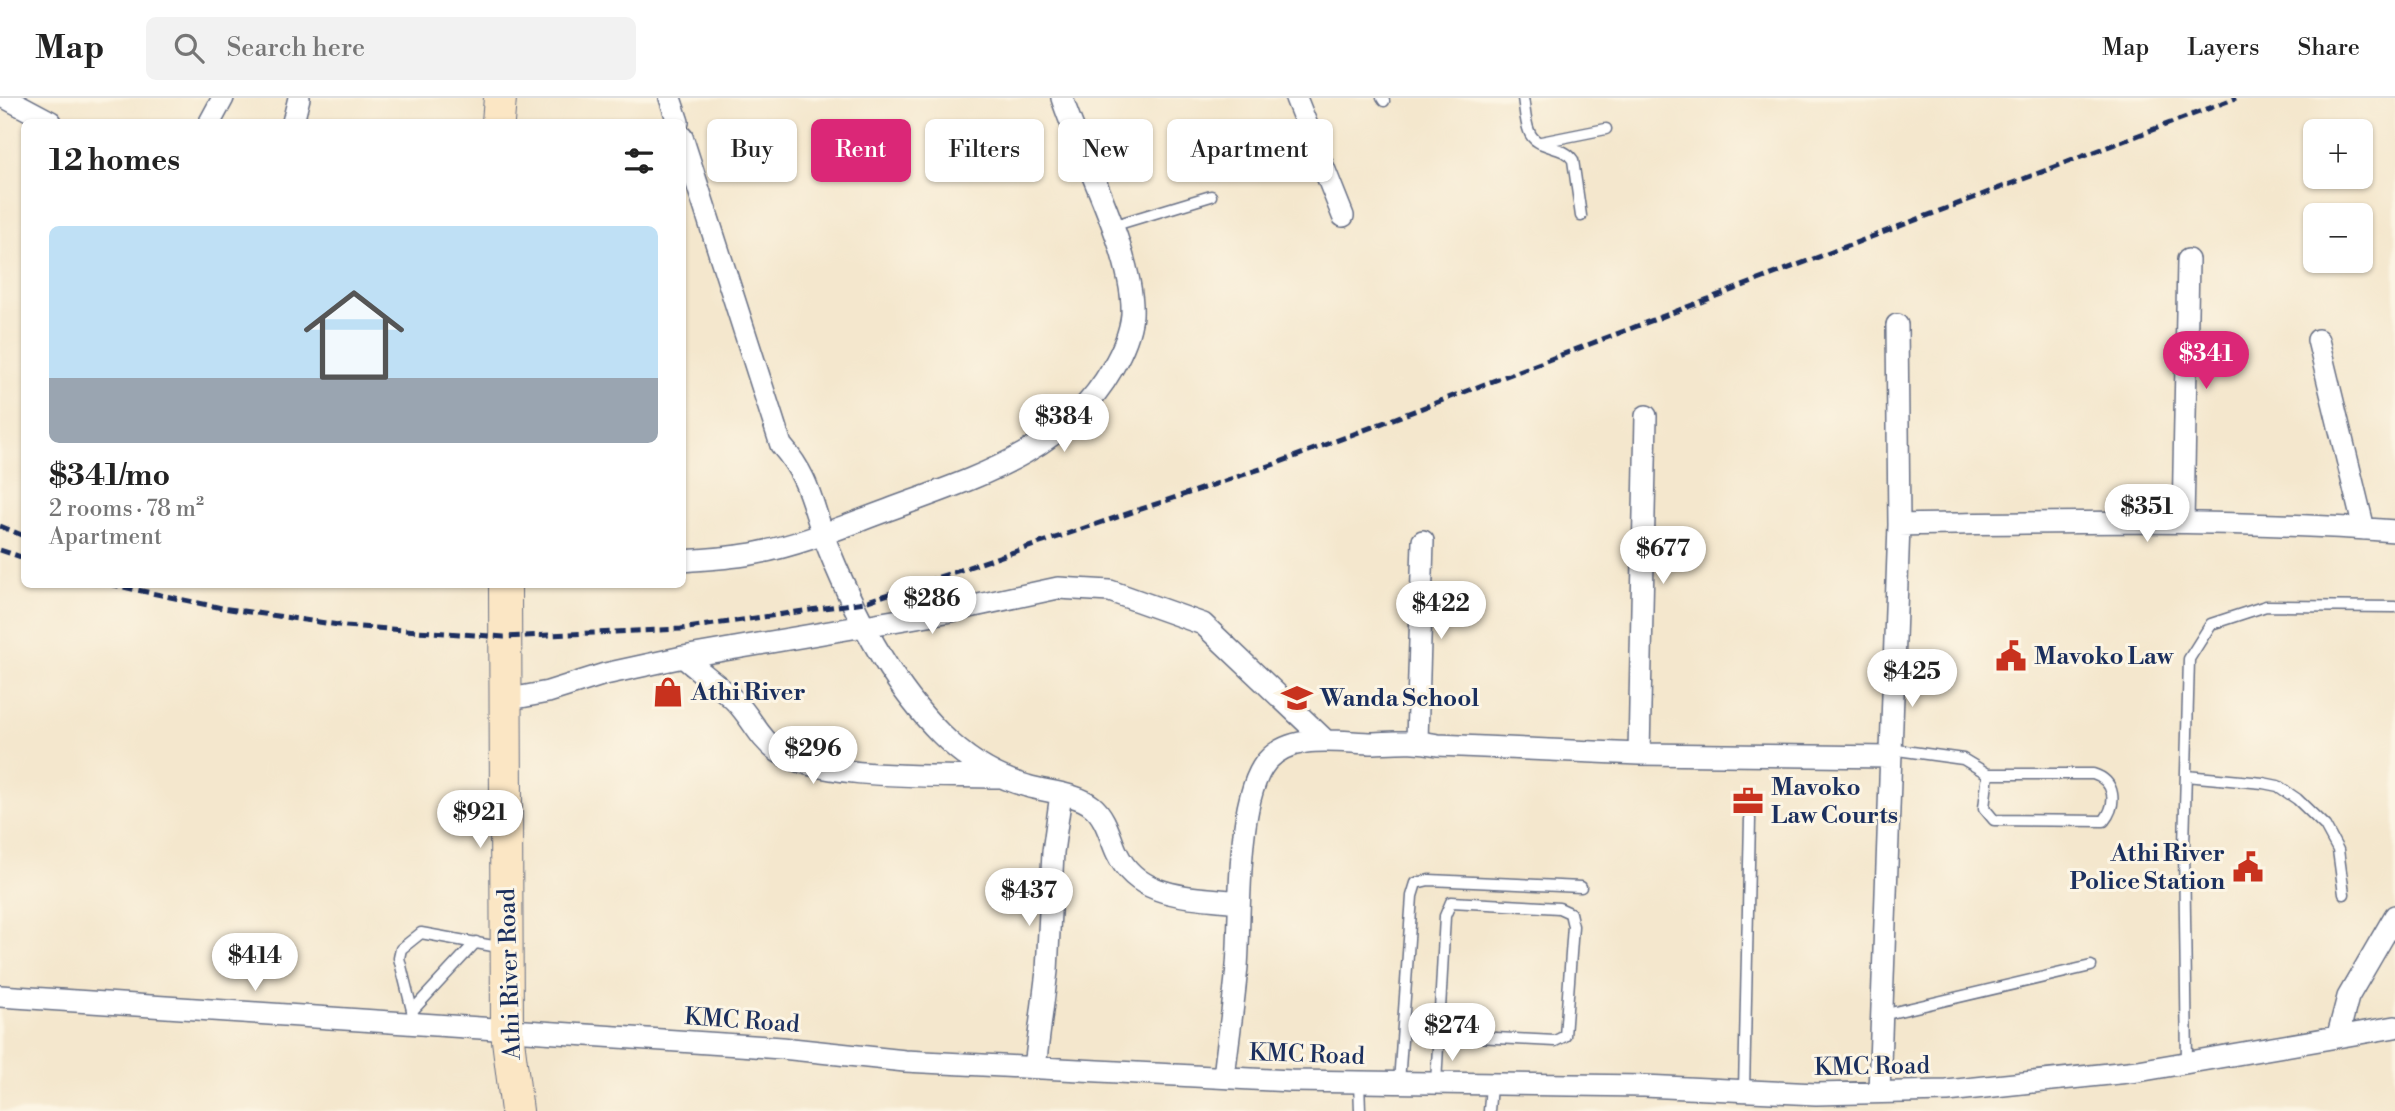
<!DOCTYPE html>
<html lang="en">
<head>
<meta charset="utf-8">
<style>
  :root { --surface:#fff; --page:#f2f2f2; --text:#222; --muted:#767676; --line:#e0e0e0; --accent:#db2777 }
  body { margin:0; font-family:"Libre Bodoni",serif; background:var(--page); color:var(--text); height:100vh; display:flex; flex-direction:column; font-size:26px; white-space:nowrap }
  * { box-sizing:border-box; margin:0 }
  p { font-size:23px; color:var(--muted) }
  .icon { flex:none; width:38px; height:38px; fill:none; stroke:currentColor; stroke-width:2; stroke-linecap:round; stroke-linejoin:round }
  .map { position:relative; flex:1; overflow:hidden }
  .side { position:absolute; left:21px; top:21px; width:665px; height:469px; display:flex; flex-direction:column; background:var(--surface); border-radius:10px; box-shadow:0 2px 5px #0004 }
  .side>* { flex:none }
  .guide { position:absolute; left:707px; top:21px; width:665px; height:63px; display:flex; gap:14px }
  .buttons { position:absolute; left:2303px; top:21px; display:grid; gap:14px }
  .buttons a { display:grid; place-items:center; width:70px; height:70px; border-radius:10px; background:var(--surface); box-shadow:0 2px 5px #0004; font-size:35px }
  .price { position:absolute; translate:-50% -60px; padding:0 16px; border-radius:24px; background:#fff; color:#222; font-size:23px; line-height:46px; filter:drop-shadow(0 2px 4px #0008) }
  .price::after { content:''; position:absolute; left:50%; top:42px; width:21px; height:16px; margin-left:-10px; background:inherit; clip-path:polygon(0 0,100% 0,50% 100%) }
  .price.active { background:var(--accent); color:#fff }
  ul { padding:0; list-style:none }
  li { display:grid; align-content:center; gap:14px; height:371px; padding:0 28px }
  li+li { border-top:2px solid var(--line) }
  li span { display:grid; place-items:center; height:217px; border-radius:10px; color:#555 }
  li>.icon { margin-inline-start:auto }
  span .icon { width:126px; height:126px; fill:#fffc; stroke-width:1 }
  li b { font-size:30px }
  h2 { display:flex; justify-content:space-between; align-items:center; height:84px; padding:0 28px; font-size:30px }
  .tag { padding:0 24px; border-radius:10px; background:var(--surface); box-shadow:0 2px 5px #0004; font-size:24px; line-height:63px }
  .tag.active { background:var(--accent); color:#fff }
  header { display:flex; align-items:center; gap:42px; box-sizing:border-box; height:98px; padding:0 35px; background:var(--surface); border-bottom:2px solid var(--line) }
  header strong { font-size:33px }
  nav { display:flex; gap:38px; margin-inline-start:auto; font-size:24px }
  .search { width:490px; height:63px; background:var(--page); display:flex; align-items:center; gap:18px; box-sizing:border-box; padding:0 24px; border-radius:10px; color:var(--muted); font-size:26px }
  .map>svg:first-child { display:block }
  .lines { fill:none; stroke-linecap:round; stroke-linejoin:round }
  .service-casing { stroke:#676f85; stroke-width:13 }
  .minor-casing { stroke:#676f85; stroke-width:24 }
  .secondary-casing { stroke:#676f85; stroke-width:34 }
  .service { stroke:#fff; stroke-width:10 }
  .minor { stroke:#fff; stroke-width:21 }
  .secondary { stroke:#fbe6c4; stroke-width:32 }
  .rail { stroke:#1b2f5e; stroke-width:5; stroke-dasharray:10 5; stroke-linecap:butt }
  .labels { text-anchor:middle; stroke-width:6; stroke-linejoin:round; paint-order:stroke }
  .poi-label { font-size:24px; font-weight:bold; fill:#1b2f5e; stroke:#fcf5e5; text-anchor:start }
  .street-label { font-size:24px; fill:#1b2f5e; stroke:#fcf5e5 }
</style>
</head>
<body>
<header>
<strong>Map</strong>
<div class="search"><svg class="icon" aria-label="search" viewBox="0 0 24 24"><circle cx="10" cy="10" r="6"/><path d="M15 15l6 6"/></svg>Search here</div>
<nav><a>Map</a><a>Layers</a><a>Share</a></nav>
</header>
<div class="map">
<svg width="2395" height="1013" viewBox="0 0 2395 1013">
  <rect width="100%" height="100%" fill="#fcf5e5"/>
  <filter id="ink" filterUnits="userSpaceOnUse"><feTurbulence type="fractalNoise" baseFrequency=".0143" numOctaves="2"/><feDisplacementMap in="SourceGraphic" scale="14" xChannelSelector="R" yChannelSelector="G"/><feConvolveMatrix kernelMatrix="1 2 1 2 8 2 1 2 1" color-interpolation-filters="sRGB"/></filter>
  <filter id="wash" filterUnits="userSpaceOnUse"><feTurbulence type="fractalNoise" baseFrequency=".00686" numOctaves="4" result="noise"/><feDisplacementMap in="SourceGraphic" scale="28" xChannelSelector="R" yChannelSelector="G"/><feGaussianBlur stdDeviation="1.57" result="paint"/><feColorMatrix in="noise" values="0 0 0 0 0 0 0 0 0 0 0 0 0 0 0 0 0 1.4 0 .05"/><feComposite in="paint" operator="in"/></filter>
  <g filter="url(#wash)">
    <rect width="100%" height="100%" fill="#f4e7cd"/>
  </g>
  <g filter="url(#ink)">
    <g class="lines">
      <g class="service-casing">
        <path id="service" d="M1382 0 1384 3
          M1523 0C1525 11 1525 23 1529 33 1535 52 1563 46 1573 62L1581 118
          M1541 44 1606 31
          M1112 128 1211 98
          M1890 651 1963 661 1988 676H2093C2116 683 2117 706 2104 723L1994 722 1984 710 1988 676
          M2186 678 2263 685 2278 688 2297 701 2325 728 2338 752 2344 796
          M412 913 476 844
          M1882 917 2091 868
          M416 928 399 860 401 851 421 835 504 850
          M2187 964 2184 748 2189 561 2211 526 2266 508 2395 509
          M1359 984 1360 1013
          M1399 985 1412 798 1416 785 1429 782 1581 789
          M1436 986 1445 818 1451 804 1559 810 1570 815 1573 828 1565 938 1555 943 1439 937
          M1744 992 1750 721
          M1489 1013 1491 987"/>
      </g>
      <g class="minor-casing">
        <path id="minor" d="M6 0 51 24
          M670 0 678 24
          M1296 0 1343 118
          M210 24 223 0
          M293 24 299 0
          M682 39 781 347C813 384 811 409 829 452 855 516 891 586 941 636 965 660 994 679 1027 688 1046 694 1076 695 1092 708 1106 719 1110 740 1117 755 1139 802 1192 798 1237 804
          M2318 242 2364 431
          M2183 424 2188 162
          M1899 427C2064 424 2230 421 2395 433
          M682 463C707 461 732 460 757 455 803 446 844 428 888 412 971 381 1065 354 1112 271 1122 254 1130 237 1132 217 1135 157 1081 59 1062 0
          M683 559C700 574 720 588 736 604 751 619 759 640 777 653 820 683 944 677 998 679
          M505 602 548 594 605 576 683 559 946 514 1058 490 1110 493 1203 526 1325 642
          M1417 642 1423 443
          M1639 656 1646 318
          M0 898 782 950 905 963 1291 983 1644 988 1816 996 1947 993 2138 973 2395 929
          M2338 937 2348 899 2395 818
          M1035 969 1047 873 1053 754 1061 696
          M1224 979C1228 942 1234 905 1237 868 1241 820 1235 700 1267 663 1292 634 1341 645 1374 645 1397 644 1415 642 1438 647L1639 656 1890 659
          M1879 994 1899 427 1897 227"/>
      </g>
      <g class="secondary-casing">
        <path id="secondary" d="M498 24 500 0
          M505 486 507 934 517 1013"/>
      </g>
      <use href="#service" class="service"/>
      <use href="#minor" class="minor"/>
      <use href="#secondary" class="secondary"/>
      <path class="rail" d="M0 428 24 438
        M0 452 24 460
        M109 486 222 510 346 528 504 539 681 531 865 504 1275 366 2236 0"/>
    </g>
  </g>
  <defs>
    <g id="civic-bare" transform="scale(2.415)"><path d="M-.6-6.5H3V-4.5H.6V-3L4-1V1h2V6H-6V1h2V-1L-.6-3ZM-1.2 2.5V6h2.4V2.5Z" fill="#c8321e" stroke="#fcf5e5" stroke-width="2.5" paint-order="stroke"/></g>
    <g id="shop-bare" transform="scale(2.415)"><path d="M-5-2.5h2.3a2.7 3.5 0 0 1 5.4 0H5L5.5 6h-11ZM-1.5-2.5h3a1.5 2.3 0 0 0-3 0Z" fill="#c8321e" stroke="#fcf5e5" stroke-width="2.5" paint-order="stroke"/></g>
    <g id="school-bare" transform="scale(2.415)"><path d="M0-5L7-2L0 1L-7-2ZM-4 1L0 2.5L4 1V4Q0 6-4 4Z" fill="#c8321e" stroke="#fcf5e5" stroke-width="2.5" paint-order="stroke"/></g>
    <g id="office-bare" transform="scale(2.415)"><path d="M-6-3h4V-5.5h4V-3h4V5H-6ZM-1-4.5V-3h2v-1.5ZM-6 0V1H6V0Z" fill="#c8321e" stroke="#fcf5e5" stroke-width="2.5" paint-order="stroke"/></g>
  </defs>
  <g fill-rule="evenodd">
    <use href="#civic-bare" x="2011" y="558"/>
    <use href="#shop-bare" x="668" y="594"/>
    <use href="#school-bare" x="1297" y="600"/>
    <use href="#office-bare" x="1748" y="703"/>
    <use href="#civic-bare" x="2248" y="769"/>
  </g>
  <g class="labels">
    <g class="poi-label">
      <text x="2034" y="566">Mavoko Law</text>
      <text x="691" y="602">Athi River</text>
      <text x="1320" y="608">Wanda School</text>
      <text x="1771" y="697">Mavoko<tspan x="1771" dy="28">Law Courts</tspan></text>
      <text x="2225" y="763" text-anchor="end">Athi River<tspan x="2225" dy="28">Police Station</tspan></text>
    </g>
    <g class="street-label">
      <text transform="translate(509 876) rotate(-92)" y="8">Athi River Road</text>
      <text transform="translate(742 922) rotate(4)" y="8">KMC Road</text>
      <text transform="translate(1307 956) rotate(2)" y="8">KMC Road</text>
      <text transform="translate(1872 968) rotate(-1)" y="8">KMC Road</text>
    </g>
  </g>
</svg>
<div class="buttons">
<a>+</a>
<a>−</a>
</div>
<b class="price active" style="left:2206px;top:293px">$341</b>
<b class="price" style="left:1064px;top:356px">$384</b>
<b class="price" style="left:2147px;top:446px">$351</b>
<b class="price" style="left:1663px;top:488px">$677</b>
<b class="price" style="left:932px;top:538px">$286</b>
<b class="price" style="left:1441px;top:543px">$422</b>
<b class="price" style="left:1912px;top:611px">$425</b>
<b class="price" style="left:813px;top:688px">$296</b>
<b class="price" style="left:480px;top:752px">$921</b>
<b class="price" style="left:1029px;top:830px">$437</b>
<b class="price" style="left:255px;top:895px">$414</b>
<b class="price" style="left:1452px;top:965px">$274</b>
<div class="guide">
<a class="tag">Buy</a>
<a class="tag active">Rent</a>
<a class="tag">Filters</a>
<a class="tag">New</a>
<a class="tag">Apartment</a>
</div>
<section class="side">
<h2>12 homes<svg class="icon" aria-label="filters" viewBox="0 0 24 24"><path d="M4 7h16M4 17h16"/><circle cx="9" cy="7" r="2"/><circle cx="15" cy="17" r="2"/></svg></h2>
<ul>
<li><span style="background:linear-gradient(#bfe0f5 70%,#9aa5b1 0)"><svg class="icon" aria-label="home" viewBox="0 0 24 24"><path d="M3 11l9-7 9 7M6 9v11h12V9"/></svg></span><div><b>$341/mo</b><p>2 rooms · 78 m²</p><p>Apartment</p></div></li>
</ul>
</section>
</div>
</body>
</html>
